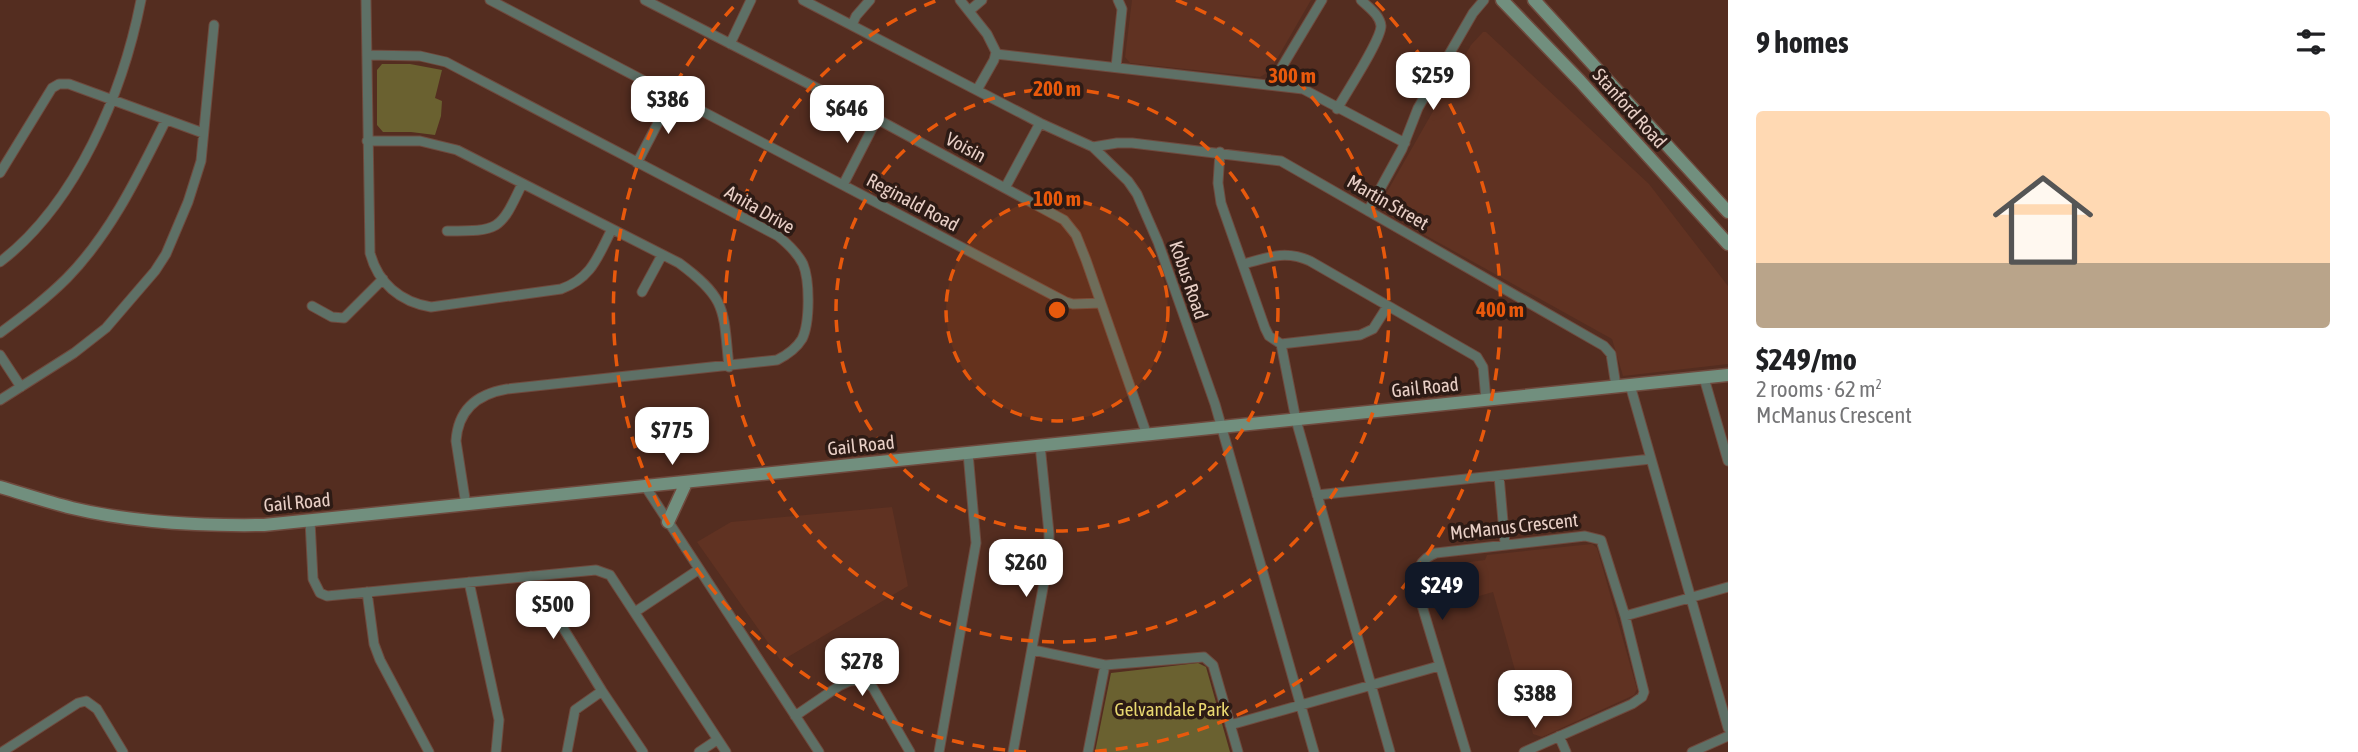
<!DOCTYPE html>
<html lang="en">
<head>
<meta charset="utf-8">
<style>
  :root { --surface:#fff; --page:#f6f6f6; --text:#202124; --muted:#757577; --accent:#111827 }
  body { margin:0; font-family:"Asap Condensed",sans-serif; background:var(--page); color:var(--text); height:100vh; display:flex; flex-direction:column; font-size:26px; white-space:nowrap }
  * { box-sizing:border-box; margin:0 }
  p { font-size:23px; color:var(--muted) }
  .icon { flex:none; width:38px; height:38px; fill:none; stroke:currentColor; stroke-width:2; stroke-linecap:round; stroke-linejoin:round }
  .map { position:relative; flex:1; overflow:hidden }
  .sheet { display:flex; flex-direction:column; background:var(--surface); width:630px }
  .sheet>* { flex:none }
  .price { position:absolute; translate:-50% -60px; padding:0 16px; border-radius:14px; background:#fff; color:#222; font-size:23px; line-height:46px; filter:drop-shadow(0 2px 4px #0008) }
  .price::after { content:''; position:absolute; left:50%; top:42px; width:21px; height:16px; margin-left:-10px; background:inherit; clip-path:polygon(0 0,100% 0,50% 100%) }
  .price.active { background:var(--accent); color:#fff }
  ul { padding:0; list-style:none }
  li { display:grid; align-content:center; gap:14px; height:371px; padding:0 28px }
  li span { display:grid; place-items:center; height:217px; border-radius:7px; color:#555 }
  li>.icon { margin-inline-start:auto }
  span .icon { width:126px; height:126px; fill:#fffc; stroke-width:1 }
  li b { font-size:30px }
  h2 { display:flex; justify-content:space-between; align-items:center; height:84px; padding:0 28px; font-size:30px }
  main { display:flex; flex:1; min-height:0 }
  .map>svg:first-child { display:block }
  .built { fill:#603222 }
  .green { fill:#6a6130 }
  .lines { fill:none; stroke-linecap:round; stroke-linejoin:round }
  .street-casing { stroke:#6f4a3e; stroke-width:11 }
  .secondary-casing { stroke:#6f4a3e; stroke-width:15 }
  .street { stroke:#5e7066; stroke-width:9 }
  .secondary { stroke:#718f7e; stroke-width:12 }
  .ring { fill:none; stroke:#e8590c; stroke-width:3.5; stroke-dasharray:12 9 }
  .labels { text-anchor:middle; stroke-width:7; stroke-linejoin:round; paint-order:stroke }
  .street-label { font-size:19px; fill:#e8cfc6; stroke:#2d1b15 }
  .park-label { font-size:19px; fill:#e9d870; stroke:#2d1b15 }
  .centre { fill:#e8590c; stroke:#2d1b15; stroke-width:3.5 }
  .ring-label { font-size:21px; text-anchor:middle; font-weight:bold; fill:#e8590c; stroke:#2d1b15; stroke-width:7; stroke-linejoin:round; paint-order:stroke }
</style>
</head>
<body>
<main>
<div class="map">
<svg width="1728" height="752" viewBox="0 0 1728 752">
  <rect width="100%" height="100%" fill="#542d20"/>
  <path class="built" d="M1132 0H1311L1270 71 1260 77 1130 63 1125 57Z
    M1483 32H1486L1649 184 1728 286V364L1623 376 1612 339 1380 210V204L1471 45Z
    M892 507 908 586 781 661 697 542 731 522Z
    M1592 544 1597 548 1637 689 1634 695 1542 737 1533 734 1493 592 1435 609 1427 581 1439 566 1485 560 1487 555Z"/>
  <path class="green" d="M382 64H410L442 70 435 98 442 101 441 116 435 135 411 132H383L377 125V70Z
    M1198 663 1206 667 1230 752H1095L1111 673Z"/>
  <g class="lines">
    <g class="street-casing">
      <path id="street" d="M366 0 370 253C378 283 400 302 431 307L561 289C592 278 598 256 612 229
        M490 0 1066 302 1073 304 1101 303
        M645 0 877 119 1064 220 1076 235 1086 260 1147 435
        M803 0 1040 123 1093 147 1128 181 1137 194 1158 242 1215 404 1314 752
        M960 0 987 34 996 52 994 60 977 90
        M969 11 982 0
        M852 25 856 16 870 0
        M730 44 751 0
        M996 54 1303 89 1405 143
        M367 55 420 56 446 62 778 236C788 244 797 252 803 264 810 281 810 323 802 339 796 349 787 355 777 360L507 389C477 394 458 410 456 441L466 505
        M1116 67 1122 9 1118 0
        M1271 85 1322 0
        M1337 109C1346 93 1381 40 1381 26 1380 15 1368 7 1361 0
        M367 141H420L457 150 679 263C728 299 723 310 729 367
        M1093 147 1117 143H1132L1281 161 1604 346 1611 354 1616 386
        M1220 152 1218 183 1221 203 1265 328 1269 336 1281 344 1360 335 1373 329 1387 307
        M637 163 672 96
        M0 173 52 88 59 84H69L203 133
        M843 185 877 119
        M1005 188 1040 123
        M1368 211 1402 149 1418 108 1473 13 1484 0
        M447 231C499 231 500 231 522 184
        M0 262C77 203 123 92 141 0
        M1244 264C1268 257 1286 250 1310 261L1477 357 1483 367 1486 400
        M642 292 662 255
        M312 306 332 317 344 318 383 279
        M0 333C23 316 46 299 67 278 111 233 138 176 166 120
        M1281 344 1296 420 1390 752
        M0 355 21 387
        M1704 378 1728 461
        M1630 385 1728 728
        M0 400 74 353 106 328 155 271 166 254 188 202 201 161 214 25
        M1499 476 1505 544
        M645 486 819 752
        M1317 495 1651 459
        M310 521 313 579 320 593 327 596 596 570 610 575 726 752
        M531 576 602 691 643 752
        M469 582 499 720 496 752
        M367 592 374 644 380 660 429 752
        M635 612 698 570
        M1625 616 1728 587
        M1033 650 1105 665 1204 657 1213 665 1238 752
        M795 716 839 686 850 681 863 680 873 688 910 752
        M1230 725 1439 666
        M1559 736 1566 752
        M2 752 78 703 86 701 97 709 123 752
        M567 752 575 710 602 691
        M699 752 717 740
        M939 752 976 543 968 453
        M1013 752 1049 555V533L1040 445
        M1088 752 1105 665
        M1466 752 1417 589C1414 572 1420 559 1436 553L1585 536 1601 540 1625 616 1644 692 1642 697 1632 704 1524 752
        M1692 752 1728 736"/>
    </g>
    <g class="secondary-casing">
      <path id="secondary" d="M1502 0 1580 81 1728 244
        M1534 0 1728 212
        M0 487C24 494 48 502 72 508 134 523 201 526 264 525L1728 375
        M668 522 686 483"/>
    </g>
    <use href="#street" class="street"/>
    <use href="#secondary" class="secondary"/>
  </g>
  <circle cx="1057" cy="310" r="111" fill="#e8590c" fill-opacity=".12"/>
  <g class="ring">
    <circle cx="1057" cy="310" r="111"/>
    <circle cx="1057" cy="310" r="221"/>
    <path d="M1176 0A332 332 0 1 1 938 0"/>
    <path d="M1026 752A443 443 0 0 1 738 2M1376 2A443 443 0 0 1 1088 752"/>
  </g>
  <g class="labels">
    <g class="street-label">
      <text transform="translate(1630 108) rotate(48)" y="7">Stanford Road</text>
      <text transform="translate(966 147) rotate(28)" y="7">Voisin</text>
      <text transform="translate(913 202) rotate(28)" y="7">Reginald Road</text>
      <text transform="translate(1388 202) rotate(30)" y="7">Martin Street</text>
      <text transform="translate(760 209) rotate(30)" y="7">Anita Drive</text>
      <text transform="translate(1189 280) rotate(71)" y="7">Kobus Road</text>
      <text transform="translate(1425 387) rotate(-6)" y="7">Gail Road</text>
      <text transform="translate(861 445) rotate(-6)" y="7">Gail Road</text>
      <text transform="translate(297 502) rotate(-5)" y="7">Gail Road</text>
      <text transform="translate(1514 526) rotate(-6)" y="7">McManus Crescent</text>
    </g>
    <g class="park-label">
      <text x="1172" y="716">Gelvandale Park</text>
    </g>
  </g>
  <circle cx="1057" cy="310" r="10" class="centre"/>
  <g class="ring-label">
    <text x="1292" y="83">300 m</text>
    <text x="1057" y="96">200 m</text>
    <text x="1057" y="206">100 m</text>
    <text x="1500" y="317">400 m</text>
  </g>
</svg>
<b class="price" style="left:1433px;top:112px">$259</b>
<b class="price" style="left:668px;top:136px">$386</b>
<b class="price" style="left:847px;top:145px">$646</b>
<b class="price" style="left:672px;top:467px">$775</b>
<b class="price" style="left:1026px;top:599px">$260</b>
<b class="price active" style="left:1442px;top:622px">$249</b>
<b class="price" style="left:553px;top:641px">$500</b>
<b class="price" style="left:862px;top:698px">$278</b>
<b class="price" style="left:1535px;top:730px">$388</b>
</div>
<section class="sheet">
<h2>9 homes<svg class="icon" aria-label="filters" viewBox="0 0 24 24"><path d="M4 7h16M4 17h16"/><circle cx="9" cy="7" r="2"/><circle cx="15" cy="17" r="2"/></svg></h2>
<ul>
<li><span style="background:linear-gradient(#ffd9b3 70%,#b9a48a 0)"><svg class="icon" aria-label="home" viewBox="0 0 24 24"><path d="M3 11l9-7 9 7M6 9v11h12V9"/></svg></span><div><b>$249/mo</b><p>2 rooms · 62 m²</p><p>McManus Crescent</p></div></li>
</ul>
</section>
</main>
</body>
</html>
